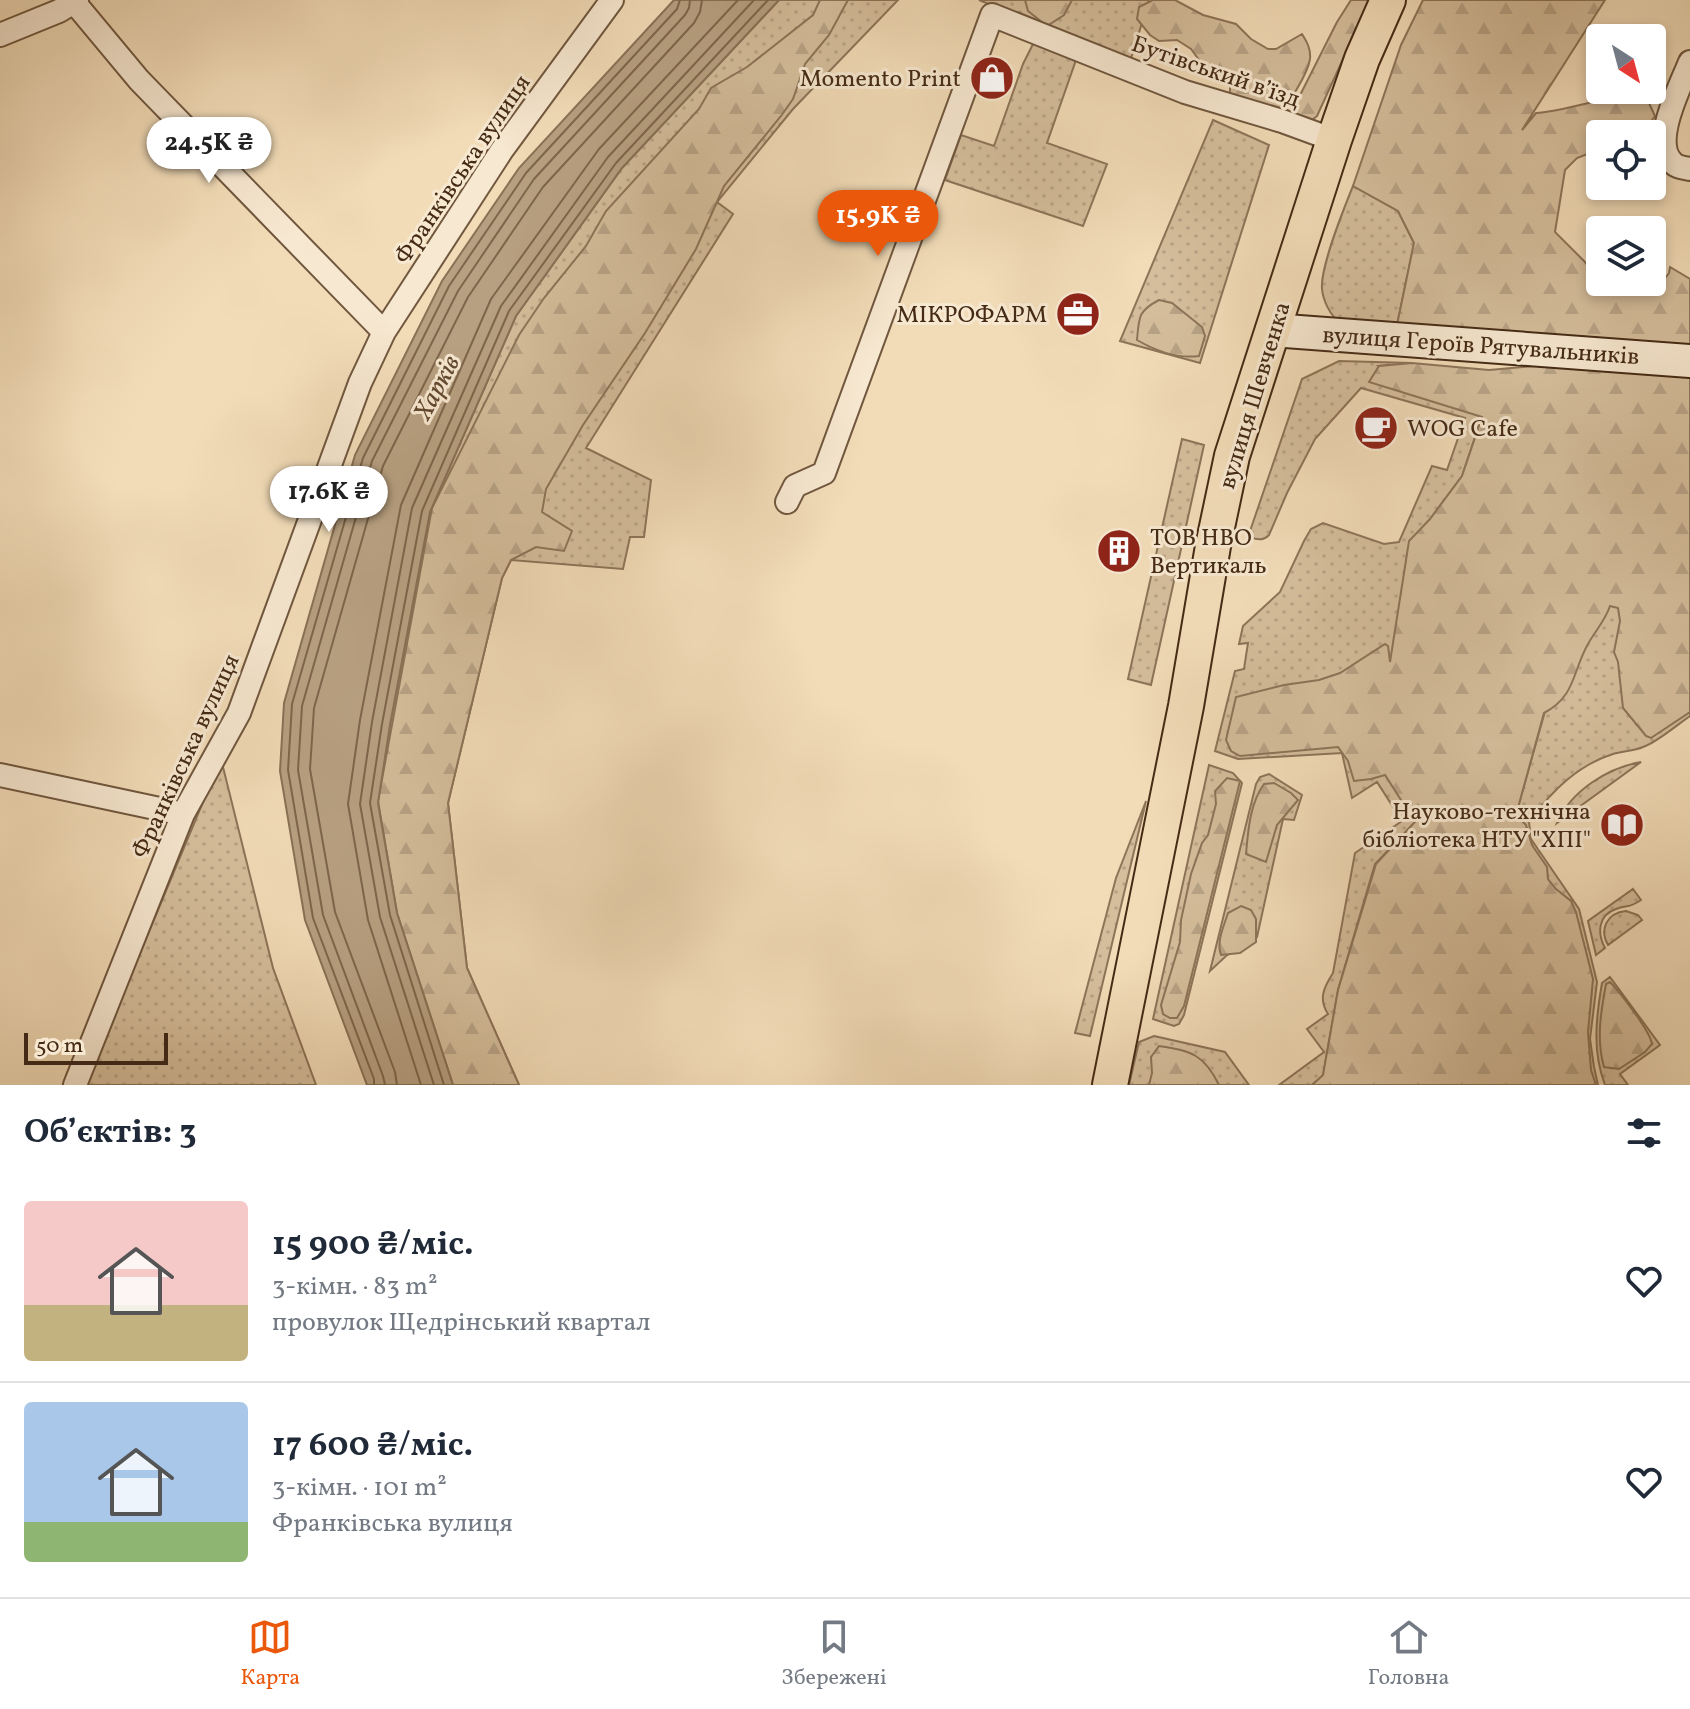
<!DOCTYPE html>
<html lang="uk">
<head>
<meta charset="utf-8">
<style>
  :root { --surface:#fff; --page:#f6f6f7; --text:#1f2937; --muted:#747a83; --line:#e0e1e3; --accent:#ea580c }
  body { margin:0; font-family:Vollkorn,serif; background:var(--page); color:var(--text); height:100vh; display:flex; flex-direction:column; font-size:30px; white-space:nowrap }
  * { box-sizing:border-box; margin:0 }
  p { font-size:26px; color:var(--muted) }
  .icon { flex:none; width:44px; height:44px; fill:none; stroke:currentColor; stroke-width:2; stroke-linecap:round; stroke-linejoin:round }
  .map { position:relative; height:1085px; overflow:hidden }
  .sheet { display:flex; flex-direction:column; background:var(--surface); flex:1 }
  .sheet>* { flex:none }
  .needle { width:52px; rotate:144deg }
  .controls { position:absolute; left:1586px; top:24px; display:grid; gap:16px }
  .controls a { display:grid; place-items:center; width:80px; height:80px; border-radius:8px; background:var(--surface); box-shadow:0 4px 12px #0003; font-size:40px }
  .scale { position:absolute; left:24px; bottom:20px; width:144px; box-sizing:border-box; padding-left:8px; border:4px solid #452b15; border-top:0; font-size:22px; line-height:28px; white-space:nowrap; color:#452b15; -webkit-text-stroke:6px #f7e8d1; paint-order:stroke }
  .price { position:absolute; translate:-50% -68px; padding:0 18px; border-radius:28px; background:#fff; color:#222; font-size:26px; line-height:52px; filter:drop-shadow(0 2px 4px #0008) }
  .price::after { content:''; position:absolute; left:50%; top:48px; width:24px; height:18px; margin-left:-12px; background:inherit; clip-path:polygon(0 0,100% 0,50% 100%) }
  .price.selected { background:var(--accent); color:#fff }
  ul { padding:0; list-style:none }
  li { display:flex; align-items:center; gap:24px; height:200px; padding:0 24px }
  li+li { border-top:2px solid var(--line) }
  li span { display:grid; place-items:center; flex:none; width:224px; height:160px; border-radius:8px; color:#555 }
  li>.icon { margin-inline-start:auto }
  span .icon { width:96px; height:96px; fill:#fffc; stroke-width:1 }
  li b { font-size:34px }
  h2 { display:flex; justify-content:space-between; align-items:center; height:96px; padding:0 24px; font-size:34px }
  .dock { display:flex; justify-content:space-around; align-items:center; height:112px; border-top:2px solid var(--line); background:var(--surface); font-size:22px; color:var(--muted) }
  .dock a { display:grid; justify-items:center; gap:4px }
  .dock .selected { color:var(--accent) }
  .map>svg:first-child { display:block }
  .grass { fill:url(#grass-dots); stroke:#8d7458; stroke-width:2 }
  .forest { fill:url(#forest-firs); stroke:#8d7458; stroke-width:2 }
  .water { fill:#b7a081; stroke:#897156; stroke-width:2 }
  .lines { fill:none; stroke-linecap:round; stroke-linejoin:round }
  .shore { stroke:#7e664b; stroke-width:2 }
  .street-casing { stroke:#70573e; stroke-width:26 }
  .secondary-casing { stroke:#452b15; stroke-width:36 }
  .primary-casing { stroke:#452b15; stroke-width:38 }
  .street { stroke:#f7e8d1; stroke-width:22 }
  .secondary { stroke:#f7e8d1; stroke-width:32 }
  .primary { stroke:#f2dcb8; stroke-width:34 }
  .labels { text-anchor:middle; stroke-width:6; stroke-linejoin:round; paint-order:stroke }
  .street-label { font-size:24px; fill:#452b15; stroke:#f7e8d1 }
  .poi-label { font-size:24px; fill:#452b15; stroke:#f7e8d1; text-anchor:end }
  .water-label { font-size:26px; font-style:italic; fill:#624830; stroke:#f7e8d1 }
</style>
</head>
<body>
<div class="map">
<svg width="1690" height="1085" viewBox="0 0 1690 1085">
  <defs>
    <pattern id="grass-dots" width="8" height="8" patternUnits="userSpaceOnUse" patternTransform="scale(2)"><rect width="8" height="8" fill="#d5be9c"/><path d="M2 2h.1M6 6h.1" fill="none" stroke="#b8a386" stroke-width="1.8" stroke-linecap="round"/></pattern>
    <pattern id="forest-firs" width="22" height="20" patternUnits="userSpaceOnUse" patternTransform="scale(2)"><rect width="22" height="20" fill="#d5be9c"/><path d="M5 1l3.5 6h-7zM16 11l3.5 6h-7z" fill="#b8a386"/></pattern>
  </defs>
  <rect width="100%" height="100%" fill="#f2dcb8"/>
  <filter id="stains"><feTurbulence type="fractalNoise" baseFrequency=".0025" numOctaves="4"/><feColorMatrix values="0 0 0 0 .2 0 0 0 0 .09 0 0 0 0 .02 0 0 0 .5 -.17"/></filter>
  <radialGradient id="worn" r=".72"><stop offset=".6" stop-color="#630" stop-opacity="0"/><stop offset="1" stop-color="#630" stop-opacity=".3"/></radialGradient>
  <path class="grass" d="M779 0H898L793 109 717 202 733 214 586 448 651 480 644 537H630L623 569 511 560 502 578 448 803 467 968 519 1085H453L397 913 378 803 390 725 430 512 516 316 622 168Z
    M979 0H1149L1130 62Z
    M1035 40 1076 60 1047 143 1107 164 1083 226 945 180 961 135 994 146 1023 64Z
    M1213 120 1269 145 1200 363 1120 341Z
    M1353 186 1398 211 1414 243 1397 325C1385 325 1349 326 1340 322 1330 316 1323 300 1322 289 1320 269 1344 208 1353 186Z
    M1339 361 1412 363 1379 366 1482 416 1462 476 1411 545 1415 822 1375 864 1338 990 1323 1076 1312 1085H1279L1324 1052 1307 1029 1328 1014C1318 999 1324 987 1333 973L1355 853 1402 821 1377 782 1352 798 1342 753 1238 759 1215 751 1235 671 1244 669 1248 643 1239 644 1243 626 1280 592 1304 541 1311 529 1323 523 1384 544 1399 542 1432 466 1447 470 1465 418 1361 388 1315 439 1287 493 1269 535C1262 542 1257 539 1248 537L1302 379Z
    M1182 439 1204 445 1151 685 1128 679Z
    M1690 564V716C1678 724 1656 743 1643 747 1634 751 1623 751 1613 754 1578 765 1553 790 1531 819L1521 815 1529 822 1531 839 1579 909 1597 982 1590 1039 1594 1067 1598 1085H1440L1581 583Z
    M221 759 273 968 316 1085H85Z
    M1641 762 1557 823C1571 791 1607 768 1641 762Z
    M1209 765 1233 773 1242 783 1184 1015 1179 1024 1174 1026 1153 1019Z
    M1269 774 1302 795 1294 820 1283 819 1257 937 1226 956 1210 971 1256 784 1260 777Z
    M1146 801 1090 1036 1075 1033 1116 878Z
    M1633 889 1641 900C1628 909 1629 904 1616 909 1598 915 1597 933 1605 948L1596 955 1588 921Z
    M1626 911 1638 915 1642 920 1608 945C1599 929 1607 913 1626 911Z
    M1610 977 1660 1045 1620 1074 1628 1085H1605C1592 1051 1596 1018 1602 983Z
    M1154 1036 1225 1052 1249 1085H1129L1139 1042Z"/>
  <path class="forest" d="M820 0H848L829 35 805 64 793 99 781 116 724 186 696 249 645 333 583 425 546 489 542 512 572 531 564 551 536 547 511 560 502 578 448 803 467 968 519 1085H453L397 913 378 801 432 508 519 335 544 298 586 246 606 211 699 109 711 88 747 67 813 15Z
    M1025 0H1072L1064 15 1047 26 1028 11Z
    M1153 0H1175L1203 15 1236 24 1251 39 1268 49H1276L1302 34C1307 42 1311 49 1310 59 1308 73 1288 106 1277 116L1230 100V86L1222 76 1202 64 1191 49 1177 40 1159 41 1150 35 1137 19 1139 7Z
    M1351 0H1370L1317 116 1312 120 1294 116 1292 111 1337 22Z
    M1423 0H1605L1522 130 1536 113C1573 111 1612 90 1648 101L1655 116 1643 133 1600 134V149L1577 158 1565 170 1555 232 1584 261 1600 282 1611 292H1654L1669 273 1670 267 1690 279V347L1397 325 1414 243 1398 211 1353 186 1401 45Z
    M1159 300 1172 303 1202 327 1205 336 1199 356C1177 359 1156 351 1137 340 1139 317 1138 311 1159 300Z
    M1568 352 1690 361V712L1651 738 1646 736 1623 708 1618 662 1614 652 1620 621 1618 608 1610 606C1605 621 1595 631 1588 644 1572 672 1576 696 1544 713L1516 815 1526 825 1532 845 1547 867 1548 879 1556 889 1571 901 1576 912 1593 979 1588 1032 1591 1070 1596 1085H1312L1323 1075 1338 990 1376 864 1415 822 1385 775 1371 779 1354 781 1348 761 1338 747 1240 756 1231 751 1226 740 1236 697 1284 685 1319 680 1340 673 1385 644 1388 646 1390 662 1409 541 1430 519 1462 476 1482 417 1369 382 1379 366 1412 363 1489 370 1535 366Z
    M1227 778 1240 781 1184 1006 1177 1018H1170L1163 1014 1161 1005 1180 942 1181 920 1191 874 1202 843 1208 835 1216 804 1215 791Z
    M1274 783 1291 793 1298 800 1277 825 1266 862 1246 854C1248 831 1250 803 1264 784Z
    M1241 906 1251 910 1256 919V942L1240 953 1221 955C1216 942 1224 926 1228 913Z
    M1610 982C1620 992 1650 1031 1652 1044L1645 1052 1619 1069 1604 1067C1596 1039 1601 1011 1606 984Z
    M1159 1046C1191 1051 1204 1054 1219 1085H1149L1152 1073 1151 1057Z"/>
  <path class="water" d="M674 0H779L622 168 516 316 430 512 390 725 378 803 397 913 453 1085H367L305 920 280 771 284 703 355 455 442 281 519 168Z"/>
  <g class="lines">
    <path class="shore" d="M374 1085V1079L313 918 288 770 292 704 363 458 449 286 526 173 677 9 680 0
      M385 1085 383 1076 323 915 298 770 302 706 372 461 458 291 534 179 685 15 689 8 690 0
      M397 1085 395 1072 335 912 310 769 314 708 383 466 468 297 543 187 694 23 700 12 702 0
      M421 1085 368 920 348 804 360 720 401 505 491 299 599 149 738 0
      M434 1085 380 917 360 804 372 722 412 508 501 306 608 157 754 0
      M444 1085 390 915 370 803 382 724 422 511 509 311 616 163 768 0"/>
    <g class="street-casing">
      <path id="street" d="M74 2 139 80 384 332
        M0 35 59 11 77 0
        M1690 62C1681 85 1650 143 1673 163 1677 167 1684 168 1690 169
        M787 502 795 486 824 473 992 15 1185 92 1282 121 1334 140
        M0 775 183 814
        M75 1085 183 814 239 713 360 383 384 332 502 150 612 0"/>
    </g>
    <g class="secondary-casing">
      <path id="secondary" d="M1272 330 1690 361"/>
    </g>
    <g class="primary-casing">
      <path id="primary" d="M1110 1085 1186 706 1213 546 1232 456 1334 140 1362 59 1388 0"/>
    </g>
    <use href="#street" class="street"/>
    <use href="#secondary" class="secondary"/>
    <use href="#primary" class="primary"/>
  </g>
  <defs>
    <g id="shop-disc" transform="scale(2.3)"><circle r="9.5" fill="#8f2418" stroke="#f7e8d1"/><path d="M-5-2.5h2.3a2.7 3.5 0 0 1 5.4 0H5L5.5 6h-11ZM-1.5-2.5h3a1.5 2.3 0 0 0-3 0Z" fill="#fff"/></g>
    <g id="office-disc" transform="scale(2.3)"><circle r="9.5" fill="#8f2418" stroke="#f7e8d1"/><path d="M-6-3h4V-5.5h4V-3h4V5H-6ZM-1-4.5V-3h2v-1.5ZM-6 0V1H6V0Z" fill="#fff"/></g>
    <g id="cafe-disc" transform="scale(2.3)"><circle r="9.5" fill="#8f2418" stroke="#f7e8d1"/><path d="M-5.5-4.5H6V0H3Q3 3.5 0 3.5H-2.5Q-5.5 3.5-5.5 0ZM3-3.2v2h1.7v-2ZM-6 4.5H4V6H-6Z" fill="#fff"/></g>
    <g id="building-disc" transform="scale(2.3)"><circle r="9.5" fill="#8f2418" stroke="#f7e8d1"/><path d="M-4-6H4V6H1V3H-1V6H-4ZM-2.5-4.3h1.7v1.8h-1.7ZM.8-4.3h1.7v1.8H.8ZM-2.5-1h1.7V.8h-1.7ZM.8-1h1.7V.8H.8Z" fill="#fff"/></g>
    <g id="library-disc" transform="scale(2.3)"><circle r="9.5" fill="#8f2418" stroke="#f7e8d1"/><path d="M-6-4Q-3-5.5-.7-3.5V5Q-3 3-6 4ZM6-4Q3-5.5 .7-3.5V5Q3 3 6 4Z" fill="#fff"/></g>
  </defs>
  <g fill-rule="evenodd">
    <use href="#shop-disc" x="992" y="78"/>
    <use href="#office-disc" x="1078" y="314"/>
    <use href="#cafe-disc" x="1376" y="428"/>
    <use href="#building-disc" x="1119" y="551"/>
    <use href="#library-disc" x="1622" y="825"/>
  </g>
  <g class="labels">
    <g class="street-label">
      <text transform="translate(1216 71) rotate(19)" y="8">Бутівський в’їзд</text>
      <text transform="translate(462 169) rotate(-56)" y="8">Франківська вулиця</text>
      <text transform="translate(1481 345) rotate(4)" y="8">вулиця Героїв Рятувальників</text>
      <text transform="translate(1254 395) rotate(-73)" y="8">вулиця Шевченка</text>
      <text transform="translate(185 756) rotate(-65)" y="8">Франківська вулиця</text>
    </g>
    <g class="poi-label">
      <text x="961" y="86">Momento Print</text>
      <text x="1047" y="322">МІКРОФАРМ</text>
      <text x="1407" y="436" text-anchor="start">WOG Cafe</text>
      <text x="1150" y="545" text-anchor="start">ТОВ НВО<tspan x="1150" dy="28">Вертикаль</tspan></text>
      <text x="1591" y="819">Науково-технічна<tspan x="1591" dy="28">бібліотека НТУ "ХПІ"</tspan></text>
    </g>
    <g class="water-label">
      <text transform="translate(436 387) rotate(-62)" y="9">Харків</text>
    </g>
  </g>
  <rect width="100%" height="100%" filter="url(#stains)"/>
  <rect width="100%" height="100%" fill="url(#worn)"/>
</svg>
<div class="controls">
<a><svg class="needle" viewBox="-14 -14 28 28"><path d="M0-13l5 13h-10z" fill="#e53935"/><path d="M0 13l5-13h-10z" fill="#747a83"/></svg></a>
<a><svg class="icon" aria-label="locate" viewBox="0 0 24 24"><circle cx="12" cy="12" r="6"/><path d="M12 2v4M12 18v4M2 12h4M18 12h4"/></svg></a>
<a><svg class="icon" aria-label="layers" viewBox="0 0 24 24"><path d="M12 4l9 5-9 5-9-5zM3 14l9 5 9-5"/></svg></a>
</div>
<div class="scale">50 m</div>
<b class="price" style="left:209px;top:185px">24.5K ₴</b>
<b class="price selected" style="left:878px;top:258px">15.9K ₴</b>
<b class="price" style="left:329px;top:534px">17.6K ₴</b>
</div>
<section class="sheet">
<h2>Об’єктів: 3<svg class="icon" aria-label="filters" viewBox="0 0 24 24"><path d="M4 7h16M4 17h16"/><circle cx="9" cy="7" r="2"/><circle cx="15" cy="17" r="2"/></svg></h2>
<ul>
<li><span style="background:linear-gradient(#f6c9c9 65%,#c2b280 0)"><svg class="icon" aria-label="home" viewBox="0 0 24 24"><path d="M3 11l9-7 9 7M6 9v11h12V9"/></svg></span><div><b>15 900 ₴/міс.</b><p>3-кімн. · 83 m²</p><p>провулок Щедрінський квартал</p></div><svg class="icon" aria-label="heart" viewBox="0 0 24 24"><path d="M12 20l-8-8c-3-5 5-10 8-4 3-6 11-1 8 4z"/></svg></li>
<li><span style="background:linear-gradient(#a9c7e8 75%,#8fb573 0)"><svg class="icon" aria-label="home" viewBox="0 0 24 24"><path d="M3 11l9-7 9 7M6 9v11h12V9"/></svg></span><div><b>17 600 ₴/міс.</b><p>3-кімн. · 101 m²</p><p>Франківська вулиця</p></div><svg class="icon" aria-label="heart" viewBox="0 0 24 24"><path d="M12 20l-8-8c-3-5 5-10 8-4 3-6 11-1 8 4z"/></svg></li>
</ul>
</section>
<nav class="dock">
<a class="selected"><svg class="icon" aria-label="map" viewBox="0 0 24 24"><path d="M3 6l6-2 6 2 6-2v14l-6 2-6-2-6 2zM9 4v14M15 6v14"/></svg>Карта</a>
<a><svg class="icon" aria-label="saved" viewBox="0 0 24 24"><path d="M7 4h10v16l-5-4-5 4z"/></svg>Збережені</a>
<a><svg class="icon" aria-label="home" viewBox="0 0 24 24"><path d="M3 11l9-7 9 7M6 9v11h12V9"/></svg>Головна</a>
</nav>
</body>
</html>
